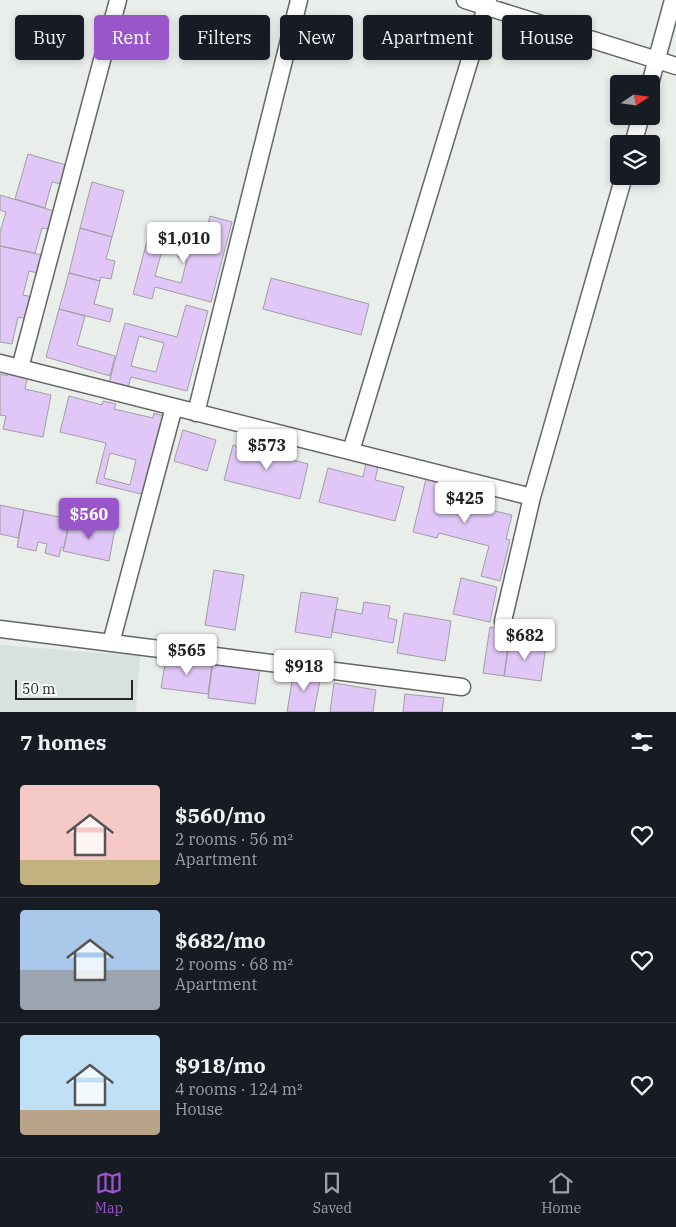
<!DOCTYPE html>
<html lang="en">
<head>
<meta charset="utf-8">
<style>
  :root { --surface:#171b24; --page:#242831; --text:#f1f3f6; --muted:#9ea1a6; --line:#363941; --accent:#9955ca }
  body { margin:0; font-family:"IBM Plex Serif",serif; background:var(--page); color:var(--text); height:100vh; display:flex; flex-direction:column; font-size:19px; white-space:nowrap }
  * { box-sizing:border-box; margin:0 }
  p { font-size:16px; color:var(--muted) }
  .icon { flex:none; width:28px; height:28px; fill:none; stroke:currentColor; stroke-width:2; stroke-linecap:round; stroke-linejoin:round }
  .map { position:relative; height:712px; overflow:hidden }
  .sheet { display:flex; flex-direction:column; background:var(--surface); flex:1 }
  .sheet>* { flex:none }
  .hud { position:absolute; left:15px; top:15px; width:646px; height:45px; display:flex; gap:10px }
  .needle { width:32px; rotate:77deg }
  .tools { position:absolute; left:610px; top:75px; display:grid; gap:10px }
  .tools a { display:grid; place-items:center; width:50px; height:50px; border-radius:5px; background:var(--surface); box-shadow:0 2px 8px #0003; font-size:25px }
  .scale { position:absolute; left:15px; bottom:12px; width:118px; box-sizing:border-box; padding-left:5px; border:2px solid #232423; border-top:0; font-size:14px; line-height:18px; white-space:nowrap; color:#232423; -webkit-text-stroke:4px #f6fbf8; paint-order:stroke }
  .price { position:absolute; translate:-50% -42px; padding:0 11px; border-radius:5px; background:#fff; color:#222; font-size:16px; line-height:32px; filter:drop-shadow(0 1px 2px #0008) }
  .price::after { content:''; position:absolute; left:50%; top:30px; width:15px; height:11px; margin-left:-8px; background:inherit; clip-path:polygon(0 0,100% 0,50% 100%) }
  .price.on { background:var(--accent); color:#fff }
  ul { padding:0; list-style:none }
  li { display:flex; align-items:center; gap:15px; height:125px; padding:0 20px }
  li+li { border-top:1px solid var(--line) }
  li span { display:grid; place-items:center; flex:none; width:140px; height:100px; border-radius:5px; color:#555 }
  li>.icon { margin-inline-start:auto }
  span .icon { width:60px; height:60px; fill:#fffc; stroke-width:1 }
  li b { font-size:21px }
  h2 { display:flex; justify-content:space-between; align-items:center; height:60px; padding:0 20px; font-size:21px }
  .pill { padding:0 18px; border-radius:5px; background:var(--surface); box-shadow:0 2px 8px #0003; font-size:18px; line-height:45px }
  .pill.on { background:var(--accent); color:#fff }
  .menu { display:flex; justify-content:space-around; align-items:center; height:70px; border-top:1px solid var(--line); background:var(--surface); font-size:14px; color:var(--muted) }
  .menu a { display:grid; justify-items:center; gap:2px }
  .menu .on { color:var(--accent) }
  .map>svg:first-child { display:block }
  .built { fill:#d6e2db }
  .building { fill:#e0c7f7; stroke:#a09ea2; fill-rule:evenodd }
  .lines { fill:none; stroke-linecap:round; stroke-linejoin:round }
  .street-casing { stroke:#626764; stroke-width:19 }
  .street { stroke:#fff; stroke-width:16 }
</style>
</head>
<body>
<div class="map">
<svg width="676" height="712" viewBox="0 0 676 712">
  <rect width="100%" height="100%" fill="#e9eeeb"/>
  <path class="built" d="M0 645 140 656 136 712H0Z"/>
  <path class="building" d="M28 154 66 165 61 184 52 182 45 208 15 199Z
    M92 182 124 191 112 237 80 228Z
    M0 195 54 211 48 229 42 228 35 253 0 246V232L6 212 0 210Z
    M210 216 232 222 211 302 155 287 152 299 133 294 149 234 202 248ZM163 247 180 251 178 257 187 260 181 283 155 276Z
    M80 228 112 237 106 259 115 261 111 279 101 277 100 281 69 273Z
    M0 246 42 255 38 273 29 271 23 295 33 297 28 319 18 317 12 344 0 342Z
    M69 273 100 281 94 304 113 309 110 322 59 309Z
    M271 278 369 304 361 335 263 309Z
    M186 305 208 311 187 391 131 377 128 388 109 383 125 323 177 337ZM139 336 164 343 156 372 131 366Z
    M59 309 85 316 77 345 115 356 110 376 46 357Z
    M8 371 28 375 25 389 51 395 43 437 3 429 6 416 0 415V374L7 376Z
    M69 396 102 405 103 401 116 404 114 409 153 418 154 413 164 416 145 495 96 483 106 443 60 432ZM110 453 136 460 130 485 104 478Z
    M183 430 216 440 207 471 174 461Z
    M270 441 283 444 280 457 308 464 300 499 224 480 233 445 267 454Z
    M366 464 378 467 375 480 404 487 395 521 319 502 328 468 363 477Z
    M426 479 443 484 441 493 468 500 470 491 481 493 478 507 512 515 506 539 510 540 500 581 481 576 489 546 439 533 437 538 413 532Z
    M0 505 24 510 18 538 0 534Z
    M24 510 70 519 64 548 61 547 59 557 45 553 47 544 38 542 36 551 17 547Z
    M70 519 115 529 109 561 63 551Z
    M214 570 244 575 235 630 205 625Z
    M461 578 497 587 490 622 453 614Z
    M301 592 338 598 331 638 295 632Z
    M364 602 390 606 388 618 397 620 393 643 332 632 336 609 362 614Z
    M404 613 451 621 445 661 397 653Z
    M490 627 511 630 504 676 483 673Z
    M509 640 546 646 541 681 504 676Z
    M166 658 212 665 208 694 161 688Z
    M213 662 260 668 255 704 208 698Z
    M294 670 321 675 314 712H287Z
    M334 683 376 690 373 712H330Z
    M405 694 444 698 442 712H403Z"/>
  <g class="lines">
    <g class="street-casing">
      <path id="street" d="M465 0 676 66
        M650 84 673 0
        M633 144 641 116
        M0 363 532 497
        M20 368 118 0
        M196 413 299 0
        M351 451 488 0
        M503 621 532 497 624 176
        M0 629 462 687
        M111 643 174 407"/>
    </g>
    <use href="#street" class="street"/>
  </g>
</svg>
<div class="tools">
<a><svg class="needle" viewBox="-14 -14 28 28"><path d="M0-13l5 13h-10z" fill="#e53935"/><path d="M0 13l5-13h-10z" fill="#9ea1a6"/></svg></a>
<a><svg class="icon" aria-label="layers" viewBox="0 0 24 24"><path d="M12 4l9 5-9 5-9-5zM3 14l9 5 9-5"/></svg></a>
</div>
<div class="scale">50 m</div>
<b class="price" style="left:184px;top:264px">$1,010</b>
<b class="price" style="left:267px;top:471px">$573</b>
<b class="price" style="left:465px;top:524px">$425</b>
<b class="price on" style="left:89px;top:540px">$560</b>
<b class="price" style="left:525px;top:661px">$682</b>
<b class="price" style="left:187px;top:676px">$565</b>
<b class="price" style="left:304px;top:692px">$918</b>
<div class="hud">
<a class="pill">Buy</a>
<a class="pill on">Rent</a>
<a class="pill">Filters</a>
<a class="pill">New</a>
<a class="pill">Apartment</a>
<a class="pill">House</a>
</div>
</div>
<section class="sheet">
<h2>7 homes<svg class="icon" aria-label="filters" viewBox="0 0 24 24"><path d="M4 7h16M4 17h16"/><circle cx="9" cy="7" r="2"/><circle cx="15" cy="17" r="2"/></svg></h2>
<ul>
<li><span style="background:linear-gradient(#f6c9c9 75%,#c2b280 0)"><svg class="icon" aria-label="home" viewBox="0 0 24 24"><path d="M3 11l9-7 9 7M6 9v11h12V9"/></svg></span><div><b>$560/mo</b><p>2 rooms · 56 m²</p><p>Apartment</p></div><svg class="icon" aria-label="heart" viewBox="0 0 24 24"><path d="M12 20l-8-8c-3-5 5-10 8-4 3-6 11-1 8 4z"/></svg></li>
<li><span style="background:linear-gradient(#a9c7e8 60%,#9aa5b1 0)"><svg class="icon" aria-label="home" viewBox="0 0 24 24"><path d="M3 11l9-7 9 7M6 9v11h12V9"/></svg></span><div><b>$682/mo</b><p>2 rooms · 68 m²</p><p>Apartment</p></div><svg class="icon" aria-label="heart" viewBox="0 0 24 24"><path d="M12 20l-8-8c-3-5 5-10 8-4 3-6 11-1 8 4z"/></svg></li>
<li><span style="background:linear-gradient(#bfe0f5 75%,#b9a48a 0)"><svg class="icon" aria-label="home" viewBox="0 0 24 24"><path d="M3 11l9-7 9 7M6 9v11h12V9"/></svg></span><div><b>$918/mo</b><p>4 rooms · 124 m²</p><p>House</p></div><svg class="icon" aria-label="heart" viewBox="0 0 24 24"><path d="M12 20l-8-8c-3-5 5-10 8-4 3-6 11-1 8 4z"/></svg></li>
</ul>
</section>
<nav class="menu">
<a class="on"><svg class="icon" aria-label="map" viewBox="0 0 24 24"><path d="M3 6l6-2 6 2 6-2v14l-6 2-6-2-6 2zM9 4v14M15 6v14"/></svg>Map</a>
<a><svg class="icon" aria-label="saved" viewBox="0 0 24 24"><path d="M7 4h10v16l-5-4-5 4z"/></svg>Saved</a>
<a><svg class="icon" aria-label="home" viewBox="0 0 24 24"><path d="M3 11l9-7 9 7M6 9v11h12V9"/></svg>Home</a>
</nav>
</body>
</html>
